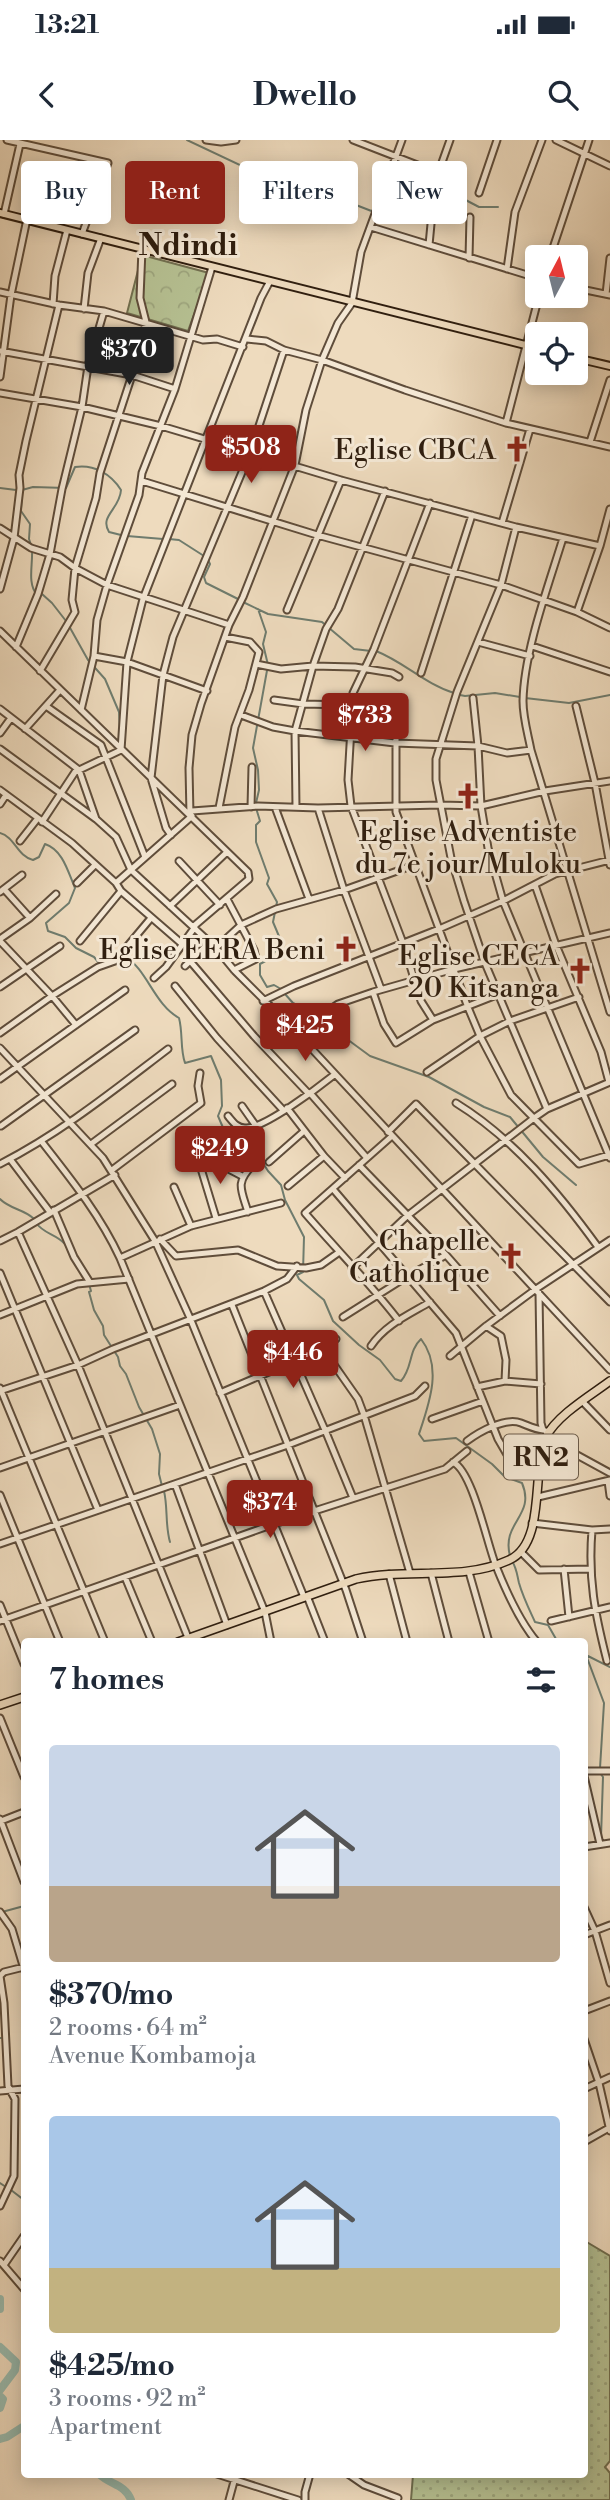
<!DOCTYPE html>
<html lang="en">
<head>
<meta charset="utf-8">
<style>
  :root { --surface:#fff; --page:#f2f2f3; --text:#1f2937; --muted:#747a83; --accent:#8f2418 }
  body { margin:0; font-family:"Libre Bodoni",serif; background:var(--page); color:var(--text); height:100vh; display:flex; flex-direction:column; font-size:26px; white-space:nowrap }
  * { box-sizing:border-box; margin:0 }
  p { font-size:23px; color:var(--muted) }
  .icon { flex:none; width:38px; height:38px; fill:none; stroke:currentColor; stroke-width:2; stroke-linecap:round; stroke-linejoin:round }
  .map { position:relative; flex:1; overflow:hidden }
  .details { position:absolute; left:21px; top:1498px; width:567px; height:840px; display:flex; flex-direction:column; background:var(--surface); border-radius:7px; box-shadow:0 4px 18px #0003 }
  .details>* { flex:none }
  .guide { position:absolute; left:21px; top:21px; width:569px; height:63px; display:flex; gap:14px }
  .needle { width:46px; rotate:7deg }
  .tools { position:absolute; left:525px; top:105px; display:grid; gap:14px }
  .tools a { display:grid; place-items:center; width:63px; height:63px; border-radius:7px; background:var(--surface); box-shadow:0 4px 18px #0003; font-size:35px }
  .price { position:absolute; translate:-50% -60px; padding:0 16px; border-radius:7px; background:var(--accent); color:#fff; font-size:23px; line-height:46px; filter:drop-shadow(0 2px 4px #0008) }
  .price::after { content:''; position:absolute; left:50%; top:42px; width:21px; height:16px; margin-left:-10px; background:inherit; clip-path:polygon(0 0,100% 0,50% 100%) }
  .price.on { background:#222; color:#fff }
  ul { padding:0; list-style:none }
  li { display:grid; align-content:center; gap:14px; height:371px; padding:0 28px }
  li span { display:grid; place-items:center; height:217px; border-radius:7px; color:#555 }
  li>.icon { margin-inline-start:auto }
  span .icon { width:126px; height:126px; fill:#fffc; stroke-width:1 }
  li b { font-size:30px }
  h2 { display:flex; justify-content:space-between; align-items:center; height:84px; padding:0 28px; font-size:30px }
  .tag { padding:0 24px; border-radius:7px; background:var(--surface); box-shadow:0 4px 18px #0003; font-size:24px; line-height:63px }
  .tag.on { background:var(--accent); color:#fff }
  .status { display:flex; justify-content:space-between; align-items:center; height:49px; padding:0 35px; background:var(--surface); direction:ltr }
  .status svg { height:19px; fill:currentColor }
  header { display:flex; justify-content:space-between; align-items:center; height:91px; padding:0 28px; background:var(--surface); font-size:32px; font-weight:700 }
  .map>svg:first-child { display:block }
  .grass { fill:url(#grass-dots); stroke:#727051; stroke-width:2 }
  .forest { fill:url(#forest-crowns); stroke:#727051; stroke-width:2 }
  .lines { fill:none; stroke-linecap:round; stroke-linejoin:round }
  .stream { stroke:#6f7c6e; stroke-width:2 }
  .river { stroke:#9abbae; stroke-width:8 }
  .minor-casing { stroke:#5f4d3b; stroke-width:9 }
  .major-casing { stroke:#2f1e0f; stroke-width:10 }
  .highway-casing { stroke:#2f1e0f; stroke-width:10 }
  .minor { stroke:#f4e8d5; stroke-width:5 }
  .major { stroke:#eedbbe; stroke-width:6 }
  .highway { stroke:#eedbbe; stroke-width:7 }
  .labels { text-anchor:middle; stroke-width:6; stroke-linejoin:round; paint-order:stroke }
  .shield { fill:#f4e8d5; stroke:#6a5b4a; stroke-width:2 }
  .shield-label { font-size:26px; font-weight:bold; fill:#2f1e0f }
  .poi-label { font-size:28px; fill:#2f1e0f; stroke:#f4e8d5; text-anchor:end }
  .neighbourhood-label { font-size:30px; font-weight:bold; fill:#2f1e0f; stroke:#f4e8d5 }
</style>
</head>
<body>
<div class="status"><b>13:21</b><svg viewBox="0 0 49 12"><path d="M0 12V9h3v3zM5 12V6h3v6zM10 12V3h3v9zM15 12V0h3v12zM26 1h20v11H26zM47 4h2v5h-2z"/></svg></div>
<header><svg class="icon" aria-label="back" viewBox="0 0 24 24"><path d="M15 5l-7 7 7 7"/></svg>Dwello<svg class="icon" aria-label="search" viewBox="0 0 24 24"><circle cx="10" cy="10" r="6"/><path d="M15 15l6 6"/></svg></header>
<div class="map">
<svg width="610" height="2360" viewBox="0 0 610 2360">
  <defs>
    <pattern id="grass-dots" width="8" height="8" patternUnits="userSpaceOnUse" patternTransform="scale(1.75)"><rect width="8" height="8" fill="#b6c193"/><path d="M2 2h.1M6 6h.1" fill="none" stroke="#9da57e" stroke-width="1.8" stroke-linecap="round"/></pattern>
    <pattern id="forest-crowns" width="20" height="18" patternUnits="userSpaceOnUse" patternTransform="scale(1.75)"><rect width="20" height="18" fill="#b6c193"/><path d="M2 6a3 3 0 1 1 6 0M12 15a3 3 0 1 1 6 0" fill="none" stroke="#9da57e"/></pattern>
  </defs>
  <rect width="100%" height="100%" fill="#eedbbe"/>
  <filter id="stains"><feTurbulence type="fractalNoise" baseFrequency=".00286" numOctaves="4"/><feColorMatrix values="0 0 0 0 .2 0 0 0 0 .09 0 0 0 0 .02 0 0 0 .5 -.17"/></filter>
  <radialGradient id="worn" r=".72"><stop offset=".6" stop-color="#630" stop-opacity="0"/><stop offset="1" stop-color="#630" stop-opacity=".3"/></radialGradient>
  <path class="grass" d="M585 2101 610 2116V2321L605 2327 610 2333V2360H411L413 2335 584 2334Z"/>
  <path class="forest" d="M142 115 209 133 188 191 127 173Z"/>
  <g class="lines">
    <path class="stream" d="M187 0 265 37 299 50 319 49 324 51 328 59 338 63 356 65 374 72
      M437 62 458 56 479 67H498
      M378 74 398 73 403 76 431 64
      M0 348 16 350
      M22 350 33 347 66 348 75 327C94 324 111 334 121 350 120 369 99 376 109 392L121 395
      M22 352 21 371 30 384 29 399 31 405
      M127 396 163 399
      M169 399 179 400 204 416
      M32 410C33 425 27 443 37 455
      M208 420 210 424 204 437 206 443 238 459
      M42 454 52 463 66 481
      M243 462 268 474 322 482 354 509 371 511
      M69 486 88 520 105 539 119 572 120 591
      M376 511C404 522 425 544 454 553
      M460 555 465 556 495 553 520 557
      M525 558 569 563 610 555
      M256 663 259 650 258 630 253 608 268 525 263 504 266 492 258 469
      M256 668 260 681 256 685V702L269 738 267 744 277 762 276 767
      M0 693C15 697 17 716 33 720L39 717 45 704C63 710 68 732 75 748L69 763 46 783 48 791 65 797 76 808 94 817 99 823 112 813H119
      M275 772 273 782 281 801 271 818 260 824V835L267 847 274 845 281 849
      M124 815C148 831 154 864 179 878 183 893 180 909 185 923L211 916 221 940 222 966 218 976 224 990 234 999 242 1001 254 1009 268 1031 281 1045 285 1060 304 1097 303 1132 297 1135 299 1139 324 1160 333 1181 359 1205 380 1220 395 1239 401 1241C413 1228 408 1211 421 1199 443 1227 429 1264 419 1294L424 1301 456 1298 492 1324 505 1337 522 1343C536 1376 501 1382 510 1416
      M285 854 293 863 317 876
      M321 880 370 916 429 937 484 967 510 977 543 1017 576 1045
      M0 1059C10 1069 23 1069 33 1078
      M36 1083C44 1094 56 1094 65 1104 68 1108 69 1115 72 1119
      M89 1144 91 1151 89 1152 94 1170 103 1186 104 1195 118 1217 120 1226 126 1234 139 1267 152 1289 160 1314 159 1334 162 1346
      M164 1351C168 1368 165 1385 170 1402
      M512 1421C517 1429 517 1435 519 1443 523 1457 529 1469 535 1482L548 1485 556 1499 560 1502
      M584 1514 610 1527
      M586 1515 604 1563 600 1628
      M600 1633 603 1637 601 1697
      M2 1772 24 1766
      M0 1898H1
      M0 2043 6 2047
      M11 2050 24 2060"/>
    <path class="river" d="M0 2159V2169
      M0 2207 16 2222 15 2230 0 2250
      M0 2256 3 2259 0 2268
      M0 2299 7 2297 24 2286
      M99 2334C110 2345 125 2344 131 2360"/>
    <g class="minor-casing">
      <path id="minor" d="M7 0 108 23 82 94
        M206 0 221 2 236 0
        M353 0 438 33
        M556 0 610 26
        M479 53 497 0
        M4 74 20 4
        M371 87 537 138
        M429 105 435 42 450 0
        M550 117 589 0
        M469 118 470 77
        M507 129 515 72 542 0
        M576 148 610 155
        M0 152 59 165 104 171 203 200 217 199 243 207
        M606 154 610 118
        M53 164 55 136 67 90
        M84 169 88 133 101 98
        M247 199 266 201 284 210 322 220 405 250 506 283 610 307
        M0 211 132 235 175 249
        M0 237 11 155 27 79
        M0 253 82 267 161 286 341 340 516 387 600 406
        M506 283 539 156
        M590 302 610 240
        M142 341 317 395 501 445 577 472 610 488
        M430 363 374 509 353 553 348 640 351 666 403 803 421 861 433 880
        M502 383 530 289
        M516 387 501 445 457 552 436 619V640L451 718 464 761 485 823 547 969
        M0 388 31 408 60 417 75 428 107 445 229 485
        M563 398C548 447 524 511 523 561 523 578 528 594 531 610L610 872
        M0 449 14 398 20 348 19 335 26 301 59 165
        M287 470 341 340
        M577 472 600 406 610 369
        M0 491 248 732 249 739 194 786
        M478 502 530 516
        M532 506 610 532
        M16 507 38 454 50 414 62 349 82 267 88 226 104 171
        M94 516 127 522 207 551
        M256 524 281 529 313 526 355 527 392 533 399 537
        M40 531 75 472 72 460 75 428 96 358 100 333 132 235 146 182 140 158 142 109
        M421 533 472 375
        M473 558 478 606 481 666 488 708 503 761 610 1018
        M274 560 303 564 396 566V672L467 865 480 896 511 955 579 1024 609 1015
        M46 566 101 605 145 717
        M576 566 595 643 610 725
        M0 569 79 630 96 679
        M81 570 94 516 97 480 107 445 139 355 142 333 175 249 212 127
        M241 575 273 587 295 591 395 603 478 606 507 613 531 610
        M25 589 60 550
        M0 593 11 578
        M0 609 96 679 116 697 131 730 216 808 234 830 297 893 610 1230
        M121 610 127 522 143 459 261 158 270 141
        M0 650 72 703 116 743
        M0 664 6 655
        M251 667 252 627
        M275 667 309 759
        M296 667 295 591 313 526 326 489 338 469 385 351
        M219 668 235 587 249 550 259 512 250 502 225 497
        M318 668 344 750 381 849
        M192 671 258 666 318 668 440 665 481 666 545 651 610 641
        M190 675 189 628 192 595 201 564 229 485 243 457 295 325 306 270 322 220 338 183 352 163 361 112 402 0
        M42 682 75 632 121 610
        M171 695 166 688 151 638 163 535 173 497 250 313 284 210
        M20 701 38 678
        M179 721 220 765
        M77 743 95 725
        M535 745 556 805 601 912 609 942
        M4 749 30 778
        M121 751 181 803
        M0 752 22 735
        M227 759 254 810 256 819 234 830
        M170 766 227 712
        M0 799 30 778 56 754
        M0 801 52 856 76 885
        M80 801 121 751 116 743 192 676
        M216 808 241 785 276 769 344 750 414 725
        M190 821 254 896 309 954
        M185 826 210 802
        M154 838 166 827 195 787
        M175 846 217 898 283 970
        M0 847 60 806
        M373 852 384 884 396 903 433 880 499 854
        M263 861 294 846 439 789 503 761 555 734 610 720
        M0 893 52 856 98 827 115 821 151 778
        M297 893 338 864 373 852 454 829 610 793
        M0 908 103 1018 155 1101 190 1178 304 1457
        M427 932 480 896 510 881 579 857
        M0 939 125 850
        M310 953 367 1018
        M456 963C513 998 559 1053 598 1107
        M242 966 256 986
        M287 968 324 1016 345 1038
        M228 976C233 982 237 988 245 988 262 990 319 947 334 935
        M1 986 135 890
        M388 992 416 964 610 1162
        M392 996 305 1073C336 1109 370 1143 399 1181
        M42 1002C71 1039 100 1075 120 1118L265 1472 271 1502
        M214 1003 221 1025 242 1036
        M91 1004 172 944
        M10 1019 50 1072
        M199 1022 216 1078
        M269 1022 303 992
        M0 1024C61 993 114 950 168 909
        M359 1025 446 1115 500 1176
        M112 1030 201 963 198 946 200 933
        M288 1046 324 1016
        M174 1047 191 1086
        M333 1049 456 1193 498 1299 513 1325
        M54 1070 74 1117 89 1141
        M248 1072C241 1049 235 1043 253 1025
        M18 1092 78 1225 189 1500
        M160 1099 176 1116 238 1110 277 1126 306 1128 321 1125 338 1113
        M0 1101 18 1092 115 1035
        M120 1118 191 1086 281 1063
        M352 1128 407 1076 534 978 547 969 610 942
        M0 1133 98 1370
        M264 1151 325 1290 353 1358
        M539 1153 541 1283 543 1290 549 1292
        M232 1165 346 1450 363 1502
        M0 1175 77 1144 129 1139
        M343 1177 408 1136 446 1115
        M486 1186 501 1196 506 1220 505 1241
        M371 1206C385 1185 408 1175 430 1162
        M323 1209 358 1259 364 1275 410 1433
        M450 1216 486 1186 536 1149 610 1100
        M477 1247 505 1241 541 1244
        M0 1248 105 1502
        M0 1251 78 1225 113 1209 264 1151 287 1139 297 1126
        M220 1253 323 1209 336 1199
        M582 1261 610 1290
        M432 1279 483 1261
        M546 1298 610 1333
        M467 1301C479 1292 505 1277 521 1283 529 1286 534 1289 543 1290
        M453 1322C473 1332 487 1404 496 1426 506 1451 519 1481 537 1502
        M0 1328 180 1265
        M608 1341 610 1356
        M175 1344 227 1485
        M0 1355 60 1502
        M538 1357 610 1340
        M532 1383 592 1390 610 1389
        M592 1390C588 1439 595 1474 607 1521
        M0 1404 288 1305 415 1256 425 1246
        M521 1412 539 1430 591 1429
        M564 1429 569 1477
        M469 1432 489 1502
        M431 1433 449 1502
        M389 1434 407 1502
        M125 1437 152 1502
        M307 1456 325 1502
        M0 1465 24 1524
        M0 1481 274 1384 445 1329 467 1311
        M551 1481 610 1467
        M0 1578 24 1637
        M584 1631H610
        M584 1636 600 1704
        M0 1679 24 1742
        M1 1681 24 1672
        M584 1707 610 1703
        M584 1767 595 1791 610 1843
        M0 1772 12 1789 24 1829
        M584 1795 610 1785
        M584 1871 610 1861
        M584 1899 599 1943 610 1991
        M584 1949 610 1937
        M0 1951 24 1949
        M584 2002 609 1988
        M0 2066 14 2036 15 1959 8 1946 4 1863 0 1836 4 1832 24 1827
        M0 2121 24 2149
        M4 2125 24 2096
        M217 2334 298 2360
        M348 2334 364 2345 398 2358
        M229 2360 236 2334
        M305 2360V2352L310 2334"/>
    </g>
    <g class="major-casing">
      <path id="major" d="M0 73 537 208
        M576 218 610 226"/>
    </g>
    <g class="highway-casing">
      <path id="highway" d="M178 1502 356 1439C407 1427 461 1442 509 1420 547 1403 531 1329 546 1297 556 1276 591 1255 610 1241
        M0 1565 24 1557"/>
    </g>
    <use href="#minor" class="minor"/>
    <use href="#major" class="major"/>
    <use href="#highway" class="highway"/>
  </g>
  <defs>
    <g id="church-bare" transform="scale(2.1)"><path d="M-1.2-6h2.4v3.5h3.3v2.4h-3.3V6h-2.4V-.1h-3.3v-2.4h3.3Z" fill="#8f2418" stroke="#f4e8d5" stroke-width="2.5" paint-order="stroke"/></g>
  </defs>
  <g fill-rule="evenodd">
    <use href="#church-bare" x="517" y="309"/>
    <use href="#church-bare" x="468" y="656"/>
    <use href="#church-bare" x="346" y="809"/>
    <use href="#church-bare" x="580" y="831"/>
    <use href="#church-bare" x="511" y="1116"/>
  </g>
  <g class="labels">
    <rect class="shield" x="504" y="1294.5" width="74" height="45" rx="5"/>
    <g class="shield-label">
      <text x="541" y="1326">RN2</text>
    </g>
    <g class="poi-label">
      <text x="496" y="319">Eglise CBCA</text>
      <text x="468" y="701" text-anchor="middle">Eglise Adventiste<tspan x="468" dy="32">du 7e jour/Muloku</tspan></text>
      <text x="325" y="819">Eglise EERA Beni</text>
      <text x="559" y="825">Eglise CECA<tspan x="559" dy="32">20 Kitsanga</tspan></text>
      <text x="490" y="1110">Chapelle<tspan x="490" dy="32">Catholique</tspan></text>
    </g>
    <g class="neighbourhood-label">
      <text x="188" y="115">Ndindi</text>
    </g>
  </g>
  <rect width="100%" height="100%" filter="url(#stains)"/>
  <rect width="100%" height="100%" fill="url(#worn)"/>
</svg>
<div class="tools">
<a><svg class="needle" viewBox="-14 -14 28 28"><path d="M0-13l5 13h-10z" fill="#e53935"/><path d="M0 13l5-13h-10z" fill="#747a83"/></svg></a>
<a><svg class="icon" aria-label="locate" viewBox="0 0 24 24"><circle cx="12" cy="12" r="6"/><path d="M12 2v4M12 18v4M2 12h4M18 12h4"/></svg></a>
</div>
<b class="price on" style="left:129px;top:247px">$370</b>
<b class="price" style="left:251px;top:345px">$508</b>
<b class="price" style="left:365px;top:613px">$733</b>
<b class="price" style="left:305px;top:923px">$425</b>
<b class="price" style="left:220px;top:1046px">$249</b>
<b class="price" style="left:293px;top:1250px">$446</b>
<b class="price" style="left:270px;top:1400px">$374</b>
<div class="guide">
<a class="tag">Buy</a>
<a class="tag on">Rent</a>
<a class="tag">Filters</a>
<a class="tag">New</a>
</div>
<section class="details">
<h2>7 homes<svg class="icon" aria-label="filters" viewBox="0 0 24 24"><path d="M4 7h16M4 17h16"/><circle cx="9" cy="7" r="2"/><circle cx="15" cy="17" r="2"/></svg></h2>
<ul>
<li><span style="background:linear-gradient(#c9d6e8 65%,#b9a48a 0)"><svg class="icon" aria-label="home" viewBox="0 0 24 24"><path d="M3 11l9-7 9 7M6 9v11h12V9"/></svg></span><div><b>$370/mo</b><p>2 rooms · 64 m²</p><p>Avenue Kombamoja</p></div></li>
<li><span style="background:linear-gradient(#a9c7e8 70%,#c2b280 0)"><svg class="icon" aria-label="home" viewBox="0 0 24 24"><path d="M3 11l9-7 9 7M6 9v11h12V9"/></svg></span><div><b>$425/mo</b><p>3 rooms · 92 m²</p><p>Apartment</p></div></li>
</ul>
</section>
</div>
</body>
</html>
